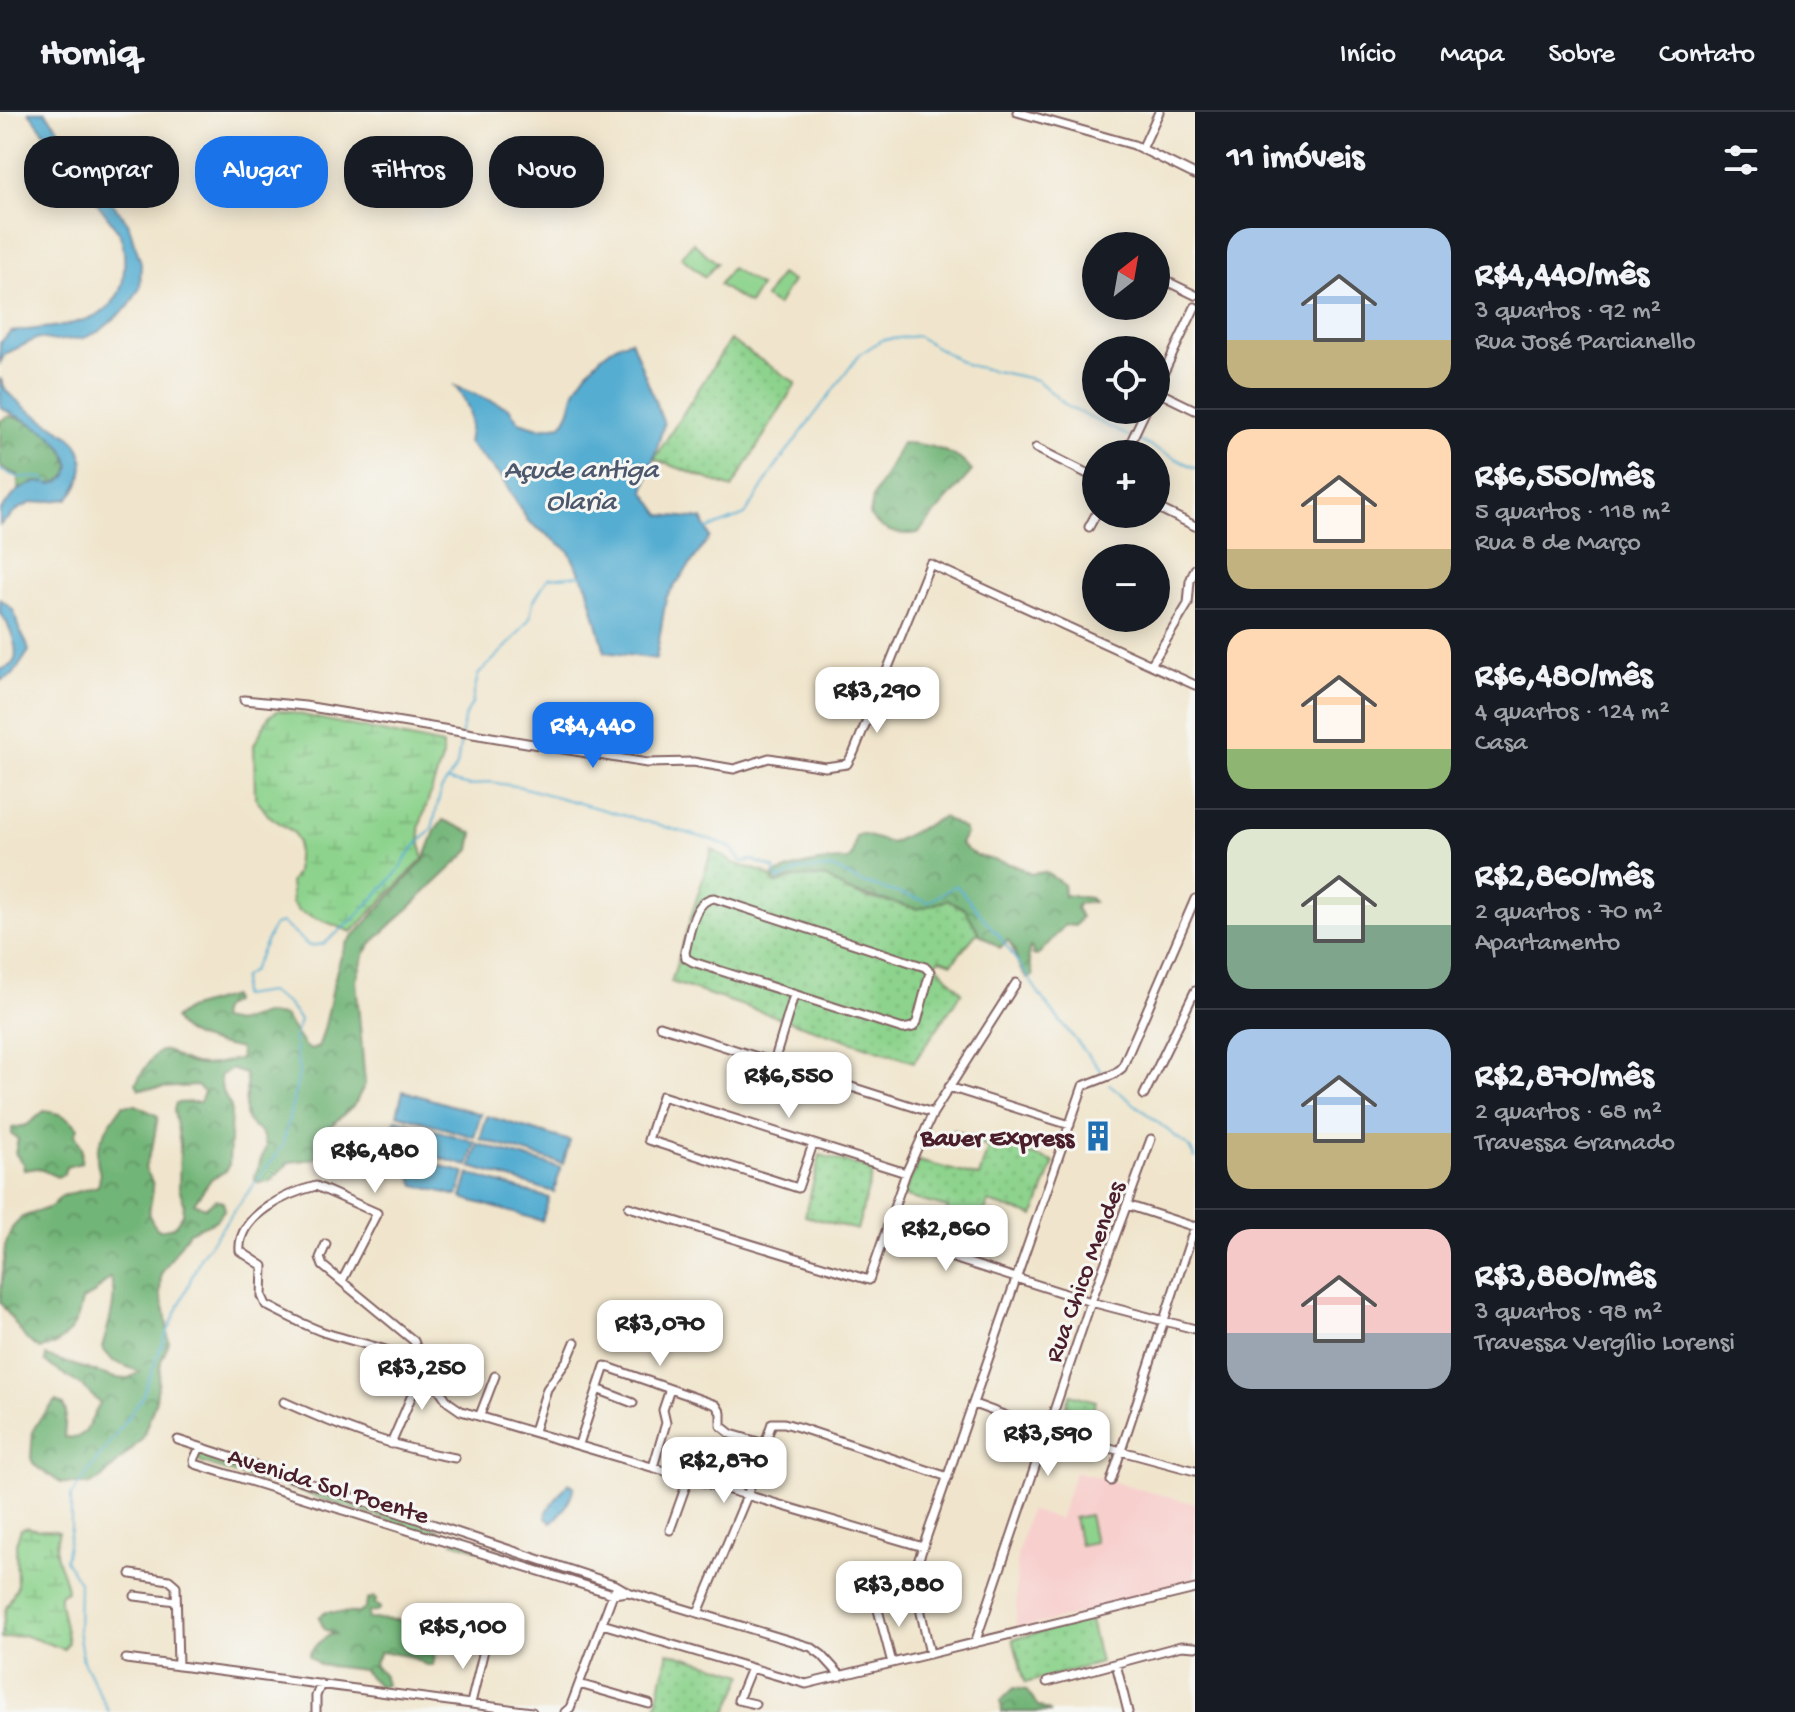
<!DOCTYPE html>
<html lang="pt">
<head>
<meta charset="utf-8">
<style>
  :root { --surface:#171b24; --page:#20242c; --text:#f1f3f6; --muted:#9ea1a6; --line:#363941; --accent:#1a73e8 }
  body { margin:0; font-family:"Gochi Hand",sans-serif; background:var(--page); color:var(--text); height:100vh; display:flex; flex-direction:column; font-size:30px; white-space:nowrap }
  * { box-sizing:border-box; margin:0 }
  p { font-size:26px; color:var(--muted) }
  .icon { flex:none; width:44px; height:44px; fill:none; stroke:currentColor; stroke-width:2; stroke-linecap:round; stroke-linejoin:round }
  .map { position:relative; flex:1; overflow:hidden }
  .details { display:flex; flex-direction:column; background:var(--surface); width:600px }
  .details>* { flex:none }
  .hud { position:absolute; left:24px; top:24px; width:760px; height:72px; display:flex; gap:16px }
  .needle { width:52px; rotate:31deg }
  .buttons { position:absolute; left:1082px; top:120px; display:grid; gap:16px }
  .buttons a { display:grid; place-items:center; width:88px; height:88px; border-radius:50%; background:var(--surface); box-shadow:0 4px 20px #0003; font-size:40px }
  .price { position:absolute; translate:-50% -68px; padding:0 18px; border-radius:16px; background:#fff; color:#222; font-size:26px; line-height:52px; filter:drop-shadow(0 2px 4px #0008) }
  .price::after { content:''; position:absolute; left:50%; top:48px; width:24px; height:18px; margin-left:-12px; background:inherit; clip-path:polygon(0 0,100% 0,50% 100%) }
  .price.selected { background:var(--accent); color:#fff }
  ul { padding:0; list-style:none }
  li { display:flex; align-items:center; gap:24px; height:200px; padding:0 32px }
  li+li { border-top:2px solid var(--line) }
  li span { display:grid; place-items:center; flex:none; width:224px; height:160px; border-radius:24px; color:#555 }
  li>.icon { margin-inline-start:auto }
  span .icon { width:96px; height:96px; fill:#fffc; stroke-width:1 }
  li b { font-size:34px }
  h2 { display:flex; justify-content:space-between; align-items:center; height:96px; padding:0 32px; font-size:34px }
  .chip { padding:0 28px; border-radius:32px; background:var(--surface); box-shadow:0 4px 20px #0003; font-size:28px; line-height:72px }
  .chip.selected { background:var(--accent); color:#fff }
  header { display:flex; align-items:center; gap:48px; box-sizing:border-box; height:112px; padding:0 40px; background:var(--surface); border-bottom:2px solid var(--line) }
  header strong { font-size:38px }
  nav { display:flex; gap:44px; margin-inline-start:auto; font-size:28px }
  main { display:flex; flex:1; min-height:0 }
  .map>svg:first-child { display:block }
  .built { fill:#f7d0ce }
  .grass { fill:url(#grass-dots); stroke:#6c795c; stroke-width:2 }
  .forest { fill:url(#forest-crowns); stroke:#5e6a52; stroke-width:2 }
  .wetland { fill:url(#wetland-marsh); stroke:#6c795c; stroke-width:2 }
  .pitch { fill:#8dd38d; stroke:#6c795c; stroke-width:2 }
  .water { fill:#54add1; stroke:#4f667e; stroke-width:2 }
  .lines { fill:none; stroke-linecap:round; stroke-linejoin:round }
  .stream { stroke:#54add1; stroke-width:2 }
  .minor-casing { stroke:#846463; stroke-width:11 }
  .minor { stroke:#fff; stroke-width:7 }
  .labels { text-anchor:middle; stroke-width:6; stroke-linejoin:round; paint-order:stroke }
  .poi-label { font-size:26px; font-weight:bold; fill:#4a1f2b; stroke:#f6f6f2; text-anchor:end }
  .street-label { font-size:26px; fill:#4a1f2b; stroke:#f6f6f2 }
  .water-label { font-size:28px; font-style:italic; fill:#4e586d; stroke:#f6f6f2 }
</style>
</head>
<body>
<header>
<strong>Homiq</strong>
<nav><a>Início</a><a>Mapa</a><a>Sobre</a><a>Contato</a></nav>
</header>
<main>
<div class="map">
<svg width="1195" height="1600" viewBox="0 0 1195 1600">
  <defs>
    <pattern id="grass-dots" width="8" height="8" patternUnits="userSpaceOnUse" patternTransform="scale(2)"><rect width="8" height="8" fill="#8dd38d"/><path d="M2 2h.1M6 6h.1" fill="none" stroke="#7bb57a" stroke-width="1.8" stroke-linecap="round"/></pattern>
    <pattern id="forest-crowns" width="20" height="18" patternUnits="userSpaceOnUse" patternTransform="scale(2)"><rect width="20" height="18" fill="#72b578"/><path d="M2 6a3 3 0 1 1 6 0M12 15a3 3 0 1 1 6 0" fill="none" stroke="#609363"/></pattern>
    <pattern id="wetland-marsh" width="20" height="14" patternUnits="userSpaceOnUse" patternTransform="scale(2)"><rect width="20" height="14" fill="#8dd38d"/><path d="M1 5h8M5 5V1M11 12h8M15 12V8" fill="none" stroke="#7bb57a"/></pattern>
  </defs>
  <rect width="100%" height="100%" fill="#f6f6f2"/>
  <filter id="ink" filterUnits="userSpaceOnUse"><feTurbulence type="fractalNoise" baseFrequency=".0125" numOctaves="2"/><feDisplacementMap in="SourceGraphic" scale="16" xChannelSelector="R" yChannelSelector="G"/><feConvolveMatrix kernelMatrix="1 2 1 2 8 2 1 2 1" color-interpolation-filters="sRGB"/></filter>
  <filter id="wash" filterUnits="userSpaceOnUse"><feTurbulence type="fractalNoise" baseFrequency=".006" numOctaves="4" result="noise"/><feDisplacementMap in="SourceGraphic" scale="32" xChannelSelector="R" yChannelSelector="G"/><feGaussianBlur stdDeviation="1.8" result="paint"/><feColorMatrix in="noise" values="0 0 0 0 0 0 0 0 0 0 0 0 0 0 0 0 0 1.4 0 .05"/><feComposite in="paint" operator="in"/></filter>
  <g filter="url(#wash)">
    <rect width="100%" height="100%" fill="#f0e5cc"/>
    <path class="built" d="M1075 1359 1195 1392V1472L1016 1518 1017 1444 1029 1398 1059 1407Z"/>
    <path class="grass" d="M730 228 796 271 732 376 654 347Z
      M712 737 733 751 766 761 776 772C790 766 811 762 826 766 835 768 840 776 848 779 872 790 924 797 948 788L965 797 980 822H976L952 851 941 847 935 851 962 880 914 950 671 870Z
      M953 1018 1054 1050 1034 1104 988 1090 971 1148 936 1137 948 1096 903 1084 919 1049 979 1065 988 1035 950 1024Z
      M820 1043 873 1058 857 1118 805 1104Z
      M1070 1282 1096 1289 1088 1313 1062 1304Z
      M207 1340 270 1360 271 1368 260 1370 200 1350 199 1344Z
      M284 1366 438 1417 443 1423 437 1424 286 1375 281 1371Z
      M457 1425 606 1475 607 1476 453 1430Z
      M1090 1508 1100 1551 1025 1571 1013 1527Z
      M668 1540 744 1562 727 1600H655Z"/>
    <path class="forest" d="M9 304C37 310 62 325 70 354L66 365 52 373 36 370 18 378V363L0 355V309Z
      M902 331C925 331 958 339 972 359L918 421C899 424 882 421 870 403L873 385Z
      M943 705 964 717 966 722 960 731C975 752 1007 744 1030 762L1045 760 1063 772 1064 783 1090 786 1094 790 1079 791 1076 796 1081 805 1075 814 1065 813 1037 844 1032 843 1033 838 1030 835 1028 844 1033 864 1028 867C1015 856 1018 840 1008 828L1000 836 980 822 965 797 948 788 918 797 848 779 825 765 791 766 776 772 773 768 774 763C797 753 823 748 848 748L852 744 856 724 861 722 891 731Z
      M443 708 473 721 470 738 374 829 365 841 356 868 365 972 355 992 333 1012 320 1042 314 1047 290 1050 270 1069 259 1071 255 1069V1064L266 1034 261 1020C232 1005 252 987 245 962L231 957 220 964 222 979 231 995 229 1054 226 1059 212 1066 194 1091 205 1096 216 1087 223 1090 225 1097 215 1109 189 1120 161 1162 160 1182 165 1198 169 1231 161 1249 156 1288 142 1327 101 1367 89 1373 61 1371 34 1353 31 1346 33 1318 41 1305 56 1289 63 1293 66 1300 64 1325 76 1326 85 1320 100 1291 82 1274 45 1250 46 1244 115 1266 127 1267 140 1260 113 1249 102 1236C108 1214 119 1186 110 1165L94 1182 82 1188C78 1213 66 1232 40 1237L26 1227 0 1190 5 1134 12 1116 22 1105 51 1095 62 1084 98 1074C103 1061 96 1055 97 1043 97 1028 114 1005 123 993H136L158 1004 153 1032 145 1056C147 1061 153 1069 153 1074 154 1090 141 1102 159 1118L174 1115 183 1102 184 1091 179 1076 180 1032 174 998 176 991 200 990 204 980 197 974 139 977 136 971C170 912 163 952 204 953 216 953 229 949 241 946L240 937C220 932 184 928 174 907L187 897 231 884 232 890C223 895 218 897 220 908L236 911 264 902 284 904 304 934 311 938 318 935C332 902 330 864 347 831L424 748 435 719Z
      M44 999C58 1001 69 1004 78 1016L75 1022 82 1036 81 1051 66 1055 64 1062 57 1065 38 1056 24 1058 23 1052 15 1041 18 1027 12 1023V1016L27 1013Z
      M374 1485 377 1488 374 1491 380 1496 377 1500H369L368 1507 399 1508 403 1511 402 1523C422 1527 435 1512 450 1501L459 1502 437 1533 433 1553H426L410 1544 380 1540 374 1553 383 1562 386 1573 380 1575 362 1558 320 1553 309 1544C311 1536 326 1523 334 1522L324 1517 319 1505 326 1500 358 1501 366 1496 367 1488Z
      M1014 1576 1026 1578 1038 1594 1051 1600H1002L1001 1589Z"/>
    <path class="wetland" d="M279 598 443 633V644L419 716 423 747 352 820 298 799 292 791 290 771 296 761 298 730 294 721 268 703 255 685 254 633 269 604Z
      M29 1415C39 1421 48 1416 59 1420 49 1446 65 1456 67 1479L60 1483V1491L68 1530 64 1537 23 1523 1 1527 6 1495 17 1475 16 1431 21 1417Z"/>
    <path class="pitch" d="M693 131 717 151 705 165 681 145Z
      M731 156 760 174 749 192 719 173Z
      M780 162 792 169 777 194 765 186Z
      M1089 1403 1095 1430 1080 1433 1074 1406Z"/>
    <path class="water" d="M29 0H45L55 12 94 71 103 79 128 111 141 151 140 176 129 194 100 219 84 226 56 229 38 226 5 242 0 251V231L11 220C55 213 123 217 124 157 125 143 124 134 119 120Z
      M631 228 664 312 644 379 661 403 702 407 710 425 666 486 656 547 605 540 587 474 568 438 528 409 501 365 468 331C473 305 471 295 455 274L509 296 519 310 539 316 561 313C575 296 570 286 578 273 591 253 609 233 631 228Z
      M0 266 7 280 27 297 71 325C89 344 85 369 68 387L31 391 20 396 0 413V399L18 378 36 370 52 372 59 370 66 365 70 354C61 319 30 312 1 296Z
      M0 487C23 503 11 503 21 521 25 528 27 529 29 539L13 563 0 569V558C4 556 9 555 12 552 22 542 9 510 0 502Z
      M403 979 481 1002 474 1025 397 1002Z
      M487 1004 570 1029 563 1052 480 1027Z
      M396 1007 475 1030 468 1054 401 1035 394 1011Z
      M478 1032 561 1056 554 1080 471 1055Z
      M403 1043 465 1061 458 1084 415 1073 402 1047Z
      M469 1062 549 1086 542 1109 462 1086Z
      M568 1371 574 1374C573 1385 561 1405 551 1410L546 1406V1400Z"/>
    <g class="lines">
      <path class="stream" d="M1135 327 1195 356
        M0 358 17 365 44 366 47 370 46 374
        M705 418 745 403 774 357 860 242 882 228 917 224 967 253 1037 268 1068 295 1130 325
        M449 669 470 674 489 670 521 675 712 728 731 736 742 750 752 748 774 756 778 768 799 758 833 756 860 770 929 790 956 773 1003 829 1047 893 1101 959
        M1109 972 1189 1035 1195 1046
        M109 1600 83 1549 78 1518 79 1470 65 1448 71 1417V1384L142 1286 158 1242 201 1144 283 1033 299 962 294 927 300 908 287 892 269 880 241 884 243 865 252 859 274 813 282 811 309 834 324 832 357 804 395 763 412 738 432 717 441 678 457 654 464 607 472 591 478 563 513 528 530 506 533 490 548 466 581 463"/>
    </g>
  </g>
  <g filter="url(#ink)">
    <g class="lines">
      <g class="minor-casing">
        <path id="minor" d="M1017 0 1134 33 1195 63
          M1142 37 1159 0
          M1156 164 1195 183
          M1156 277 1195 195
          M1156 279 1195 298
          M1036 336 1096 366
          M1125 342 1146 298
          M1156 395 1195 414
          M1089 415 1096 402
          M1151 553 1188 492 1190 469 1195 457
          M244 588 305 594 647 651 693 650 734 657 769 646 825 655 847 652 854 640 930 452 1195 573
          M714 786 925 855 930 860 917 910 913 915 903 917 693 850 686 846 685 840C690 822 693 788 714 786Z
          M660 914 933 1001
          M774 950 794 883
          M949 975 1070 1013
          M1144 983 1195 879
          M813 1032 798 1076 648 1028 662 984 906 1061
          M1127 1093 1195 1115
          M629 1095 869 1168 906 1061 933 1001 1016 871
          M884 1124 1091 1190 1195 1217
          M326 1132 320 1146 323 1154 414 1229 424 1255 448 1290 461 1299 923 1435
          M342 1169 377 1101 316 1074C288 1081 237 1103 240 1139L263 1154 262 1184 266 1193C286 1203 307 1215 329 1222 362 1232 394 1237 424 1255L391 1332
          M597 1277 633 1291
          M284 1290C340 1315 394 1336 455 1346
          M974 1292 1047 1319 1195 1359
          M480 1303 495 1264
          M534 1319 547 1277 568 1247 575 1230
          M178 1328 200 1335
          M579 1332 605 1254 716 1293 721 1301V1314L731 1322 765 1332
          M653 1355 666 1311 663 1298 670 1277
          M1111 1369 1195 1114
          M670 1418 689 1365
          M131 1462 169 1468 176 1474 178 1554
          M628 1480 613 1482 195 1352 194 1348 200 1335 616 1473 628 1480 811 1535 822 1543 841 1564
          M135 1484 176 1489
          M876 1490 892 1551
          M698 1501 747 1384 772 1311H784L798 1315 948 1365
          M602 1512 806 1572 1195 1477
          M975 1531 1091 1190 1151 1027
          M930 1542 913 1464 1083 974 1114 962 1122 956 1195 787
          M126 1547 532 1600
          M1116 1552 1128 1600
          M751 1556 738 1588 755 1592
          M1047 1570 1181 1534 1195 1535
          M579 1572 649 1592
          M471 1591 485 1534
          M316 1600V1584L321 1572
          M565 1600 570 1596 614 1479"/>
      </g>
      <use href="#minor" class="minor"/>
    </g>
  </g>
  <defs>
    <g id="building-bare" transform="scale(2.4)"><path d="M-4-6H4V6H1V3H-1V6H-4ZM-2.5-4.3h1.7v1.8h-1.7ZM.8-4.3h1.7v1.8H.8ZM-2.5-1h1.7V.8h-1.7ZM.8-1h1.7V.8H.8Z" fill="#1f6fb2" stroke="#f6f6f2" stroke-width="2.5" paint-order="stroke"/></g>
  </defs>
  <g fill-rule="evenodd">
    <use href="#building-bare" x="1098" y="1024"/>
  </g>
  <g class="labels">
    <g class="poi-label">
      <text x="1074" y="1033">Bauer Express</text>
    </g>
    <g class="street-label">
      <text transform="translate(1083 1159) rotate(-70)" y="9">Rua Chico Mendes</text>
      <text transform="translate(329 1372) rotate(17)" y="9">Avenida Sol Poente</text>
    </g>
    <g class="water-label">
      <text x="581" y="365">Açude antiga<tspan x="581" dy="32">Olaria</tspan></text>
    </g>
  </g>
</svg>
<div class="buttons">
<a><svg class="needle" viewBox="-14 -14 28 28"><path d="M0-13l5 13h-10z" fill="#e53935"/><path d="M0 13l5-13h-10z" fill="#9ea1a6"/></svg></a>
<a><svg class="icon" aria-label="locate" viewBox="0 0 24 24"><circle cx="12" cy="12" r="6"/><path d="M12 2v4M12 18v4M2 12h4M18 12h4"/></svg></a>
<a>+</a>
<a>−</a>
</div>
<b class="price" style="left:877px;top:623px">R$3,290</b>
<b class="price selected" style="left:593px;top:658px">R$4,440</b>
<b class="price" style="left:789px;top:1008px">R$6,550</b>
<b class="price" style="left:375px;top:1083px">R$6,480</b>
<b class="price" style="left:946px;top:1161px">R$2,860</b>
<b class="price" style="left:660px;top:1256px">R$3,070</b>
<b class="price" style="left:422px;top:1300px">R$3,250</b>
<b class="price" style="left:1048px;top:1366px">R$3,590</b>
<b class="price" style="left:724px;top:1393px">R$2,870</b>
<b class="price" style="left:899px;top:1517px">R$3,880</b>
<b class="price" style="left:463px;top:1559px">R$5,100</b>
<div class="hud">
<a class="chip">Comprar</a>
<a class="chip selected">Alugar</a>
<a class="chip">Filtros</a>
<a class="chip">Novo</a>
</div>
</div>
<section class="details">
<h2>11 imóveis<svg class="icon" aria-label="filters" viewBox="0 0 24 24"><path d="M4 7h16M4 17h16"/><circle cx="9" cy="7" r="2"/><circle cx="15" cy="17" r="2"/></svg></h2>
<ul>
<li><span style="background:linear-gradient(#a9c7e8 70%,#c2b280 0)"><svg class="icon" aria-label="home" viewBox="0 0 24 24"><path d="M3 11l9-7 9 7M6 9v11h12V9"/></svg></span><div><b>R$4,440/mês</b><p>3 quartos · 92 m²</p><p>Rua José Parcianello</p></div></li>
<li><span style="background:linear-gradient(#ffd9b3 75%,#c2b280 0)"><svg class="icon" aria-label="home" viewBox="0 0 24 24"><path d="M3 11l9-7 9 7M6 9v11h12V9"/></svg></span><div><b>R$6,550/mês</b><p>5 quartos · 118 m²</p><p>Rua 8 de Março</p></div></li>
<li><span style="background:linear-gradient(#ffd9b3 75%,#8fb573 0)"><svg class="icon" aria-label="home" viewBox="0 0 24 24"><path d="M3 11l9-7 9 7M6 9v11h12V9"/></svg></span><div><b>R$6,480/mês</b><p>4 quartos · 124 m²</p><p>Casa</p></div></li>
<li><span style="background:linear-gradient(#dfe7d0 60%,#7fa58c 0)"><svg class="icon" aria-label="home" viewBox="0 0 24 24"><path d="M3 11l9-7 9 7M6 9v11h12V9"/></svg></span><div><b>R$2,860/mês</b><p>2 quartos · 70 m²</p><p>Apartamento</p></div></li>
<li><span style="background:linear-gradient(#a9c7e8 65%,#c2b280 0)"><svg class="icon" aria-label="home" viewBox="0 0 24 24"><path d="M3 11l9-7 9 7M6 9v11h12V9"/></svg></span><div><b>R$2,870/mês</b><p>2 quartos · 68 m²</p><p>Travessa Gramado</p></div></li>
<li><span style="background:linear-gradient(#f6c9c9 65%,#9aa5b1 0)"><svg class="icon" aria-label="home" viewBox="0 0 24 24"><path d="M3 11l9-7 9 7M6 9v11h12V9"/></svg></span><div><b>R$3,880/mês</b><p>3 quartos · 98 m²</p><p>Travessa Vergílio Lorensi</p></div></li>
</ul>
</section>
</main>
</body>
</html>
